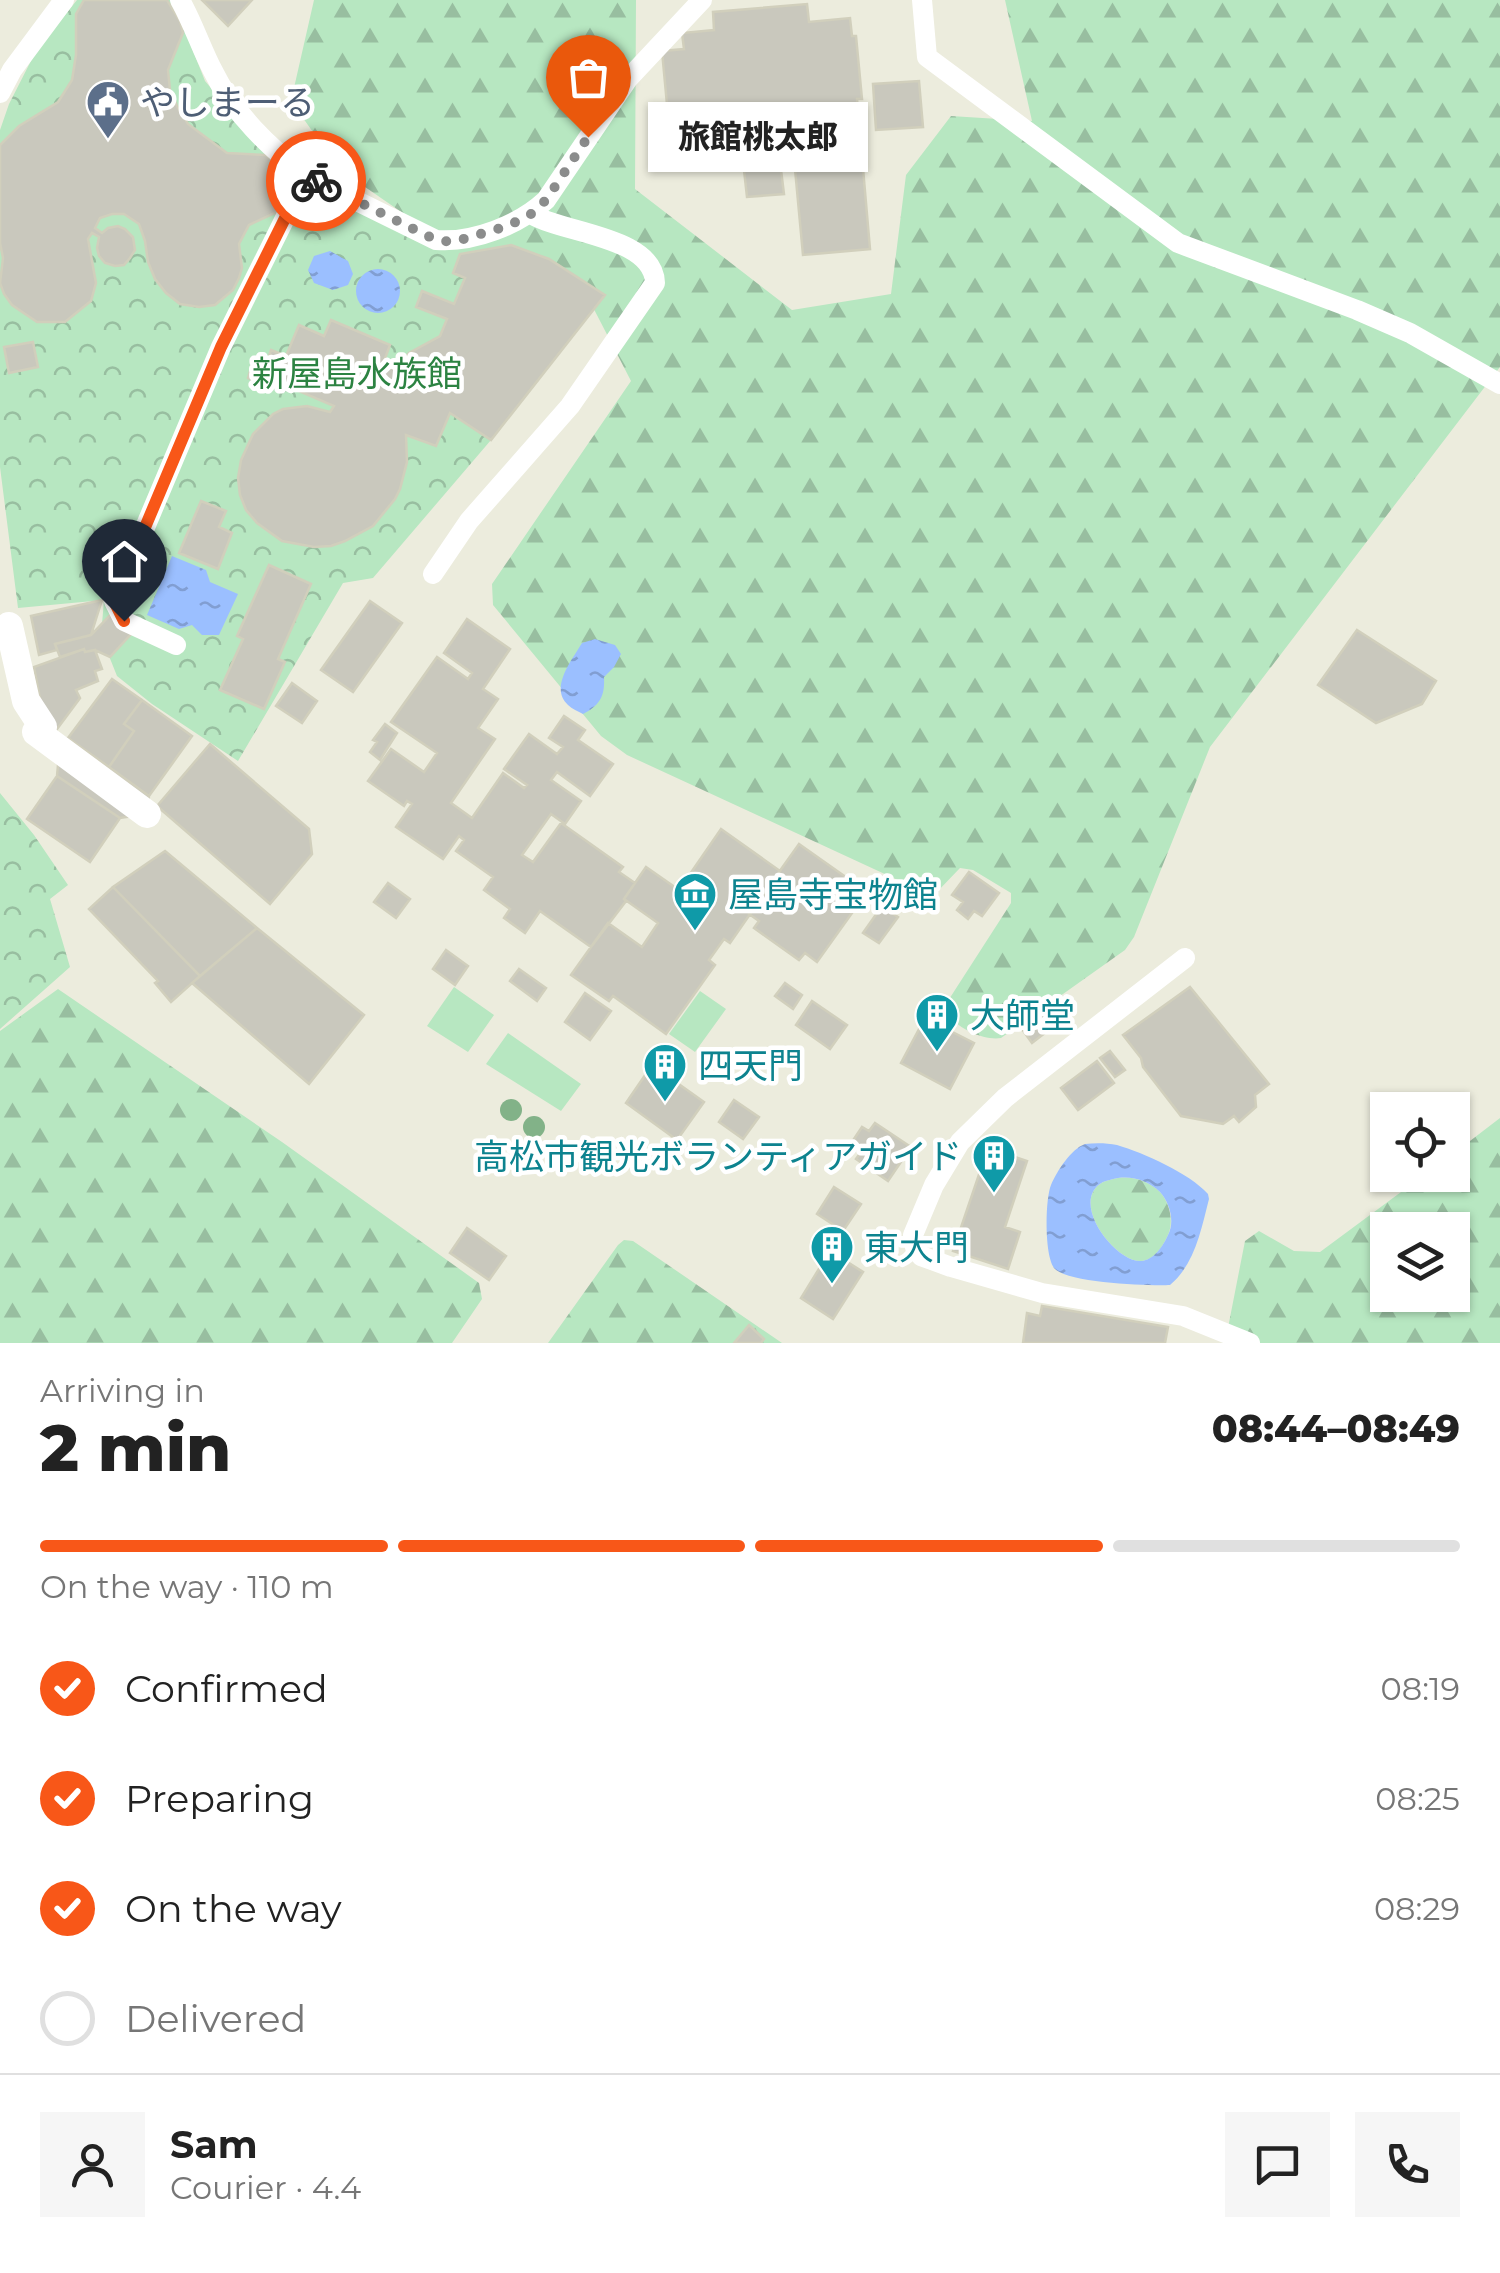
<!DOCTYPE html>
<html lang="en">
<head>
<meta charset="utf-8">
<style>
  :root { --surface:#fff; --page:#f6f6f6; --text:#222; --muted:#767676; --line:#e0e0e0; --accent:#f85718 }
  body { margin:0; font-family:Montserrat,"Noto Sans JP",sans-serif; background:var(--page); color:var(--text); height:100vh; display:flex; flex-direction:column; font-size:38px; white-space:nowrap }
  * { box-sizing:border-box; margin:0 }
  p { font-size:32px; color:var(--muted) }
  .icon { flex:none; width:55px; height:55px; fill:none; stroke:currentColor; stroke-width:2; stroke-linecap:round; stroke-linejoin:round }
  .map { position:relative; height:1343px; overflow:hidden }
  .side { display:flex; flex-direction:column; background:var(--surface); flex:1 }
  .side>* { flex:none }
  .fabs { position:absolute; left:1370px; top:1092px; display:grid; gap:20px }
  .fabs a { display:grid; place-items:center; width:100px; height:100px; border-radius:0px; background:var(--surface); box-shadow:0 2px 8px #0004; font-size:50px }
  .pin { position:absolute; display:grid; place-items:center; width:85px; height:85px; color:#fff; margin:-102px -42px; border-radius:50% 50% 50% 0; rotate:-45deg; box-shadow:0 0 10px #0007 }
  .pin .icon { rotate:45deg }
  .courier { position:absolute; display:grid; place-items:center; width:100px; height:100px; margin:-50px; border:8px solid #f85718; border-radius:50%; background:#fff; color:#222; box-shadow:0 2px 12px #0007 }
  .bubble { position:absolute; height:70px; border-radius:0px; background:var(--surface); box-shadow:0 2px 8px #0004; font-size:32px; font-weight:800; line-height:70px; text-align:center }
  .head em { font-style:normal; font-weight:800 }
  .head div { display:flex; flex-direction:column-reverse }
  .head { display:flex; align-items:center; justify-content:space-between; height:170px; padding:0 40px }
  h1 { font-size:65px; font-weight:800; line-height:75px }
  .bar { display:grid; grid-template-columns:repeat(4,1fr); gap:15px 10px; align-content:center; height:120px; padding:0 40px }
  .bar i { height:12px; border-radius:8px; background:var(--line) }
  .bar .on { background:var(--accent) }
  .bar p { grid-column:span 4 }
  .line { display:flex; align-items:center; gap:25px; padding:0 40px; border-top:2px solid var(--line) }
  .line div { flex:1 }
  .round { display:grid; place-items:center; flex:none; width:105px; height:105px; border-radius:0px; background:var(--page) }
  ol { padding:0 40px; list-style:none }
  li { display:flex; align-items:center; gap:30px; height:110px }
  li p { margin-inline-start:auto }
  li .icon { padding:10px; border-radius:50%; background:var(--accent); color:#fff; stroke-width:4 }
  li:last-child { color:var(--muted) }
  li i { width:55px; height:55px; border:5px solid var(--line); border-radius:50% }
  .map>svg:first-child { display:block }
  .forest { fill:url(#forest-firs); fill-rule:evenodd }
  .park { fill:url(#park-crowns) }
  .garden { fill:#b7e7c1 }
  .water { fill:url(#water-ripples); fill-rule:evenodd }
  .building { fill:#c9c8bd; stroke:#d1cfbc; stroke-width:2.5 }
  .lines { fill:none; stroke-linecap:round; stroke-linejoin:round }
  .service { stroke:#fff; stroke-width:20 }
  .pedestrian { stroke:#fff; stroke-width:28 }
  .tree { fill:#82b288 }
  .done { stroke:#8b8c8c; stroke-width:10; stroke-dasharray:0 18 }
  .route { stroke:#f85718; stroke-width:12 }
  .labels { text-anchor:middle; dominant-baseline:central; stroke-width:9; stroke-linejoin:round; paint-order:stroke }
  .service-label { font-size:35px; fill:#4e5e75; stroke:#fff; text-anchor:start }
  .park-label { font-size:35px; fill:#2c8342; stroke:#fff }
  .culture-label { font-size:35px; fill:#0d838f; stroke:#fff; text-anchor:start }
</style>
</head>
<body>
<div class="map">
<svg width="1500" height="1343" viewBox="0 0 1500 1343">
  <defs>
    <pattern id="forest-firs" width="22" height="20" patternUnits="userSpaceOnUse" patternTransform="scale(2.5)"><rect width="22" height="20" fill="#b7e7c1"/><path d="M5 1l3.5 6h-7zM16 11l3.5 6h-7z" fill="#98bea0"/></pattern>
    <pattern id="park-crowns" width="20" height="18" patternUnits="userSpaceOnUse" patternTransform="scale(2.5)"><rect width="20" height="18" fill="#b7e7c1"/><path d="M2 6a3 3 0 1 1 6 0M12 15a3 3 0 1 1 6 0" fill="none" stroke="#98bea0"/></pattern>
    <pattern id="water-ripples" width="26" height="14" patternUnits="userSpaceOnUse" patternTransform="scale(2.5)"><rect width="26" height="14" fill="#9bbfff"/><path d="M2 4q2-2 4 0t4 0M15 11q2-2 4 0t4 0" fill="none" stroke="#819ed2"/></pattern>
  </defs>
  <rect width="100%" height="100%" fill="#ececdd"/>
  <path class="forest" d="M314,0H636L635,189L792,310L891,294L906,175L951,116L1032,121L1005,0H1500V367L1210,747L1134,937L1125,950L1001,1038C982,1041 951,1026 944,1007L1011,903V893L973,870L960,868L936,893L928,894L627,755L601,736L493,605L492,584L631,381L583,288L423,227L339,169L291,101Z
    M58,989L282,1142L479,1283L482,1299L452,1343H0V1031Z
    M1500,1118V1343H1225L1245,1241L1259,1231L1294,1251L1320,1252L1424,1175H1452L1453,1154ZM1388,1230H1452V1295H1388Z
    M1118,1178C1134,1176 1148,1181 1160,1192C1170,1203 1174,1222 1168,1235C1163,1246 1155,1260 1141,1261C1115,1262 1068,1201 1103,1182C1108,1180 1113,1179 1118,1178Z
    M624,1240L633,1241L782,1343H548L618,1245Z"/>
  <path class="park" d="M77,0H173L205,81L262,148L300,180L297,186L311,193L321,191L439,250L493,238L549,259L605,295L491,440L373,578L343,583L238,761L152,704L117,676L101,636L104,600L18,608L0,467V130L9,104L36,51Z
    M0,793L34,835L68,885L50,899L70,967L0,1029Z"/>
  <path class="garden" d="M454,987L494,1015L468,1052L427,1026Z
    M700,991L726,1009L695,1052L669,1034Z
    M508,1033L581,1084L561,1111L486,1064Z"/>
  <path class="water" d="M330,251L348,261L353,274L348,285L333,290L314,283L308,270L314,256Z
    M356 291a22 22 0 1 1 44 0a22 22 0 1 1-44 0Z
    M172,556L206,570L210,582L238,594L219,635H202L192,625L179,629L147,615Z
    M595,639L615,645L621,654L614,667L604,677C605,696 600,705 583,714C578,711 572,709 568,705C549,688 572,660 582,643Z
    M1085,1144C1095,1143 1107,1143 1117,1145C1144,1153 1189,1173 1208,1194L1209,1199C1201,1230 1195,1264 1170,1285C1149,1286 1069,1283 1055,1269C1044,1258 1045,1199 1051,1185C1057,1171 1071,1149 1085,1144ZM1118,1178C1134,1176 1148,1181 1160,1192C1170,1203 1175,1222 1168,1235C1163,1246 1154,1260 1141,1261C1115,1262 1068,1201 1103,1182C1108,1180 1113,1179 1118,1178Z"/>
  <path class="building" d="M84,0H167L180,21L183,33L168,70L170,90L178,108L188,124L227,153L266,155L285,172L289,189L279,211L249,225L239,244L242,268L239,278L233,290L215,305L199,307L180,304L166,293L155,279L148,262L145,241L139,224L124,214H112L100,218L95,228L102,233L108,228L118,226L125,229L133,237L135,250L130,258L124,265L115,266L105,263L99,256L97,248L99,237L92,233L88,239L96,283L91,301L65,322H37L12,305L4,294L0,283L3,258L0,243V145L19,126L58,102L72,80L76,55V14Z
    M202,0H252L228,26Z
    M807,4L809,22L850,18L852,36H856L862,99H857L870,249L803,255L795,169L781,170L784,194L747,197L742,152L672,158L662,51L684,49L682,33L714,30L713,12Z
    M919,81L923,127L876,130L873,84Z
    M511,245L549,259L605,295L491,440L450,413L436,446L406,435L407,462L400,489L395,499L373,526L345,541L331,546L314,547L282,541L257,523L246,510L240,495L238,478L241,460L253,434L273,414L283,409L307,406L330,412L334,406L276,381L271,389L248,378L252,364L265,368L271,350L286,356L299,325L324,336L331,320L390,345L384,361L397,367L409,353L440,336L447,319L416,307L422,291L454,304L465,278L453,273L460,254Z
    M33,342L38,367L9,373L4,347Z
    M201,501L226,511L219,527L232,533L218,569L179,553Z
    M269,565L311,584L278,659L285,662L264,709L220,690L243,639L237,636Z
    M102,600L91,635L55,644L57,650L39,655L31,616Z
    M370,601L402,623L353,692L321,670Z
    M113,612L133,632L110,657L95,650L85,652L84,649L60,657L55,644L91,635Z
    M467,619L510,649L483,689L498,699L478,728L495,739L451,803L472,818L503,773L524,788L527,785L504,769L529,734L557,754L563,747L549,738L564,716L585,730L578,740L613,764L590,796L557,772L551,780L581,801L565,824L551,814L522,855L533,862L561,823L623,867L619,872L635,883L624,899L626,901L591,947L540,911L525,933L504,918L510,909L484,890L493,877L456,851L464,840L459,836L443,859L396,827L412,804L407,801L404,806L368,781L391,749L424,772L437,753L391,722L437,657L468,679L472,673L444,653Z
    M1357,630L1436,681L1422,704L1376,723L1318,685Z
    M84,649L85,652L95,650L102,669L95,671L98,681L76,690L80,698L57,729L41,704L34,667Z
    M112,679L142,700L124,724L134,731L109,767L68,738Z
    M292,683L317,701L302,723L276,706Z
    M142,700L192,736L149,796L109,767L134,731L124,724Z
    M385,724L397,733L380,760L370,752L377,742L373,740Z
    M68,738L149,796L147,814L120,818L57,776L58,765L53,746Z
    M210,744L309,829L312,854L270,904L157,806Z
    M57,776L120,818L90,862L27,819Z
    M721,829L780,871L730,943L724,939L709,960L715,965L666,1034L613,996L609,1001L571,975L608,923L642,947L658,923L624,899L646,867L679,890Z
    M799,844L867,892L817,962L805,953L799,960L754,928L759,921L749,914Z
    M165,851L257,928L200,976L113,887Z
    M969,872L999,893L982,916L974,911L968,919L957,910L963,902L952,895Z
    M388,883L410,899L396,918L374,902Z
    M113,887L200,976L171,1002L155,983L158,981L89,909Z
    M882,906L898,917L879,943L863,933Z
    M257,928L364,1015L309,1084L192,983Z
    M446,950L468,966L455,985L433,969Z
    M519,969L546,988L537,1001L510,981Z
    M785,983L802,995L793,1009L775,996Z
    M1190,987L1269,1084L1255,1095L1256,1107L1239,1122L1234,1116L1223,1124L1181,1116L1143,1067L1141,1058L1123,1035Z
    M585,993L611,1011L590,1040L565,1022Z
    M812,1001L847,1025L830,1049L796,1025Z
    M1046,1004L1059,1022L1032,1043L1019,1025Z
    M925,1018L974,1043L950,1089L901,1063Z
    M1110,1051L1125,1070L1115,1077L1100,1058Z
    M1097,1061L1114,1083L1078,1110L1061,1088Z
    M652,1065L704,1102L677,1140L626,1103Z
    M734,1100L759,1117L743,1139L719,1122Z
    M875,1123L911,1147L888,1181L856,1159L861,1152L850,1145L862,1127L869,1131Z
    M988,1148L1027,1161L1005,1227L1020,1232L1008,1269L953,1251Z
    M834,1187L861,1204L843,1231L817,1214Z
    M467,1228L506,1256L489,1280L450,1253Z
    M830,1251L863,1272L833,1319L801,1298Z
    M1042,1306L1168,1327L1165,1343H1023L1027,1313L1040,1316Z
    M749,1325L764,1339L761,1343H734Z"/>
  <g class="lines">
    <path class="service" d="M180,0C193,23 201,48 213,71C234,114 269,147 306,176L436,240C473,243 519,225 546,200L628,79L702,0
      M922,0L927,57L1178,243L1357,310L1410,333L1500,384
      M0,93L12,70L64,0
      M433,574L469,521L570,406L655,283C654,236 561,233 531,214
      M176,645L124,621L114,601L221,347L306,176
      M1185,958L1005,1098L960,1142L934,1185L913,1235L915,1247L921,1256L951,1267L1042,1293L1183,1316L1250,1343"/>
    <path class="pedestrian" d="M9,626L26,701L43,727L36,732L147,814"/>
  </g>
  <g class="tree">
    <circle cx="511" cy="1110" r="11"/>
    <circle cx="534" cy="1127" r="11"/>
  </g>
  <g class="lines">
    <path class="done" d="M316,181L436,240L453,242L508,226L531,214L546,200L588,137"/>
    <path class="route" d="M124,621L114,601L221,347L306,176L316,181"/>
  </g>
  <defs>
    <symbol id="civic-pin" viewBox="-11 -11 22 30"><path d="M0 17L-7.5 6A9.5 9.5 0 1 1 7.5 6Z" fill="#5c6f8a" stroke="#fff"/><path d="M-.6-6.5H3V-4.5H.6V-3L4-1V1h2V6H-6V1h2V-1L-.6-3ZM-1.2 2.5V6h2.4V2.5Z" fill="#fff"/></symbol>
    <symbol id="museum-pin" viewBox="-11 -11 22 30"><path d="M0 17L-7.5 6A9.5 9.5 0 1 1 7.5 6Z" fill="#0f9aa8" stroke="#fff"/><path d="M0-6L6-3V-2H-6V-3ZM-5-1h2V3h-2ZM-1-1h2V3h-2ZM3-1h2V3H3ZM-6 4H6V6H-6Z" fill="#fff"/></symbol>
    <symbol id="building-pin" viewBox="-11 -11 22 30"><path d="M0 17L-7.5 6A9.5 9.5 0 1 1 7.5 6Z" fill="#0f9aa8" stroke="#fff"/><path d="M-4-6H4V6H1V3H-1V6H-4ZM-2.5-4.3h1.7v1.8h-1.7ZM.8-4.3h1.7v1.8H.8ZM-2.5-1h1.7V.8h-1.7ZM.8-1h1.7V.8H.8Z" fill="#fff"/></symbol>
  </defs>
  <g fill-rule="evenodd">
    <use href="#civic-pin" x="83" y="77" width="50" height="68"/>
    <use href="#museum-pin" x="670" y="869" width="50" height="68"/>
    <use href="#building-pin" x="912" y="990" width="50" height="68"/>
    <use href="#building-pin" x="640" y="1040" width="50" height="68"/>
    <use href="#building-pin" x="969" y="1131" width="50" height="68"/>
    <use href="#building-pin" x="807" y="1222" width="50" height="68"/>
  </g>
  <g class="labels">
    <g class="service-label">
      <text x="140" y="102">やしまーる</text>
    </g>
    <g class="park-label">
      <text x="357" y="373">新屋島水族館</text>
    </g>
    <g class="culture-label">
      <text x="728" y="894">屋島寺宝物館</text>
      <text x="970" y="1015">大師堂</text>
      <text x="698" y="1065">四天門</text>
      <text x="962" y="1156" text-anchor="end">高松市観光ボランティアガイド</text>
      <text x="864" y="1247">東大門</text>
    </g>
  </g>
</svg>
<div class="fabs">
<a><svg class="icon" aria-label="locate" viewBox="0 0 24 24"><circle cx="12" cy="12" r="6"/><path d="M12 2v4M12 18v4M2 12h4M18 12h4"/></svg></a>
<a><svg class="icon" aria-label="layers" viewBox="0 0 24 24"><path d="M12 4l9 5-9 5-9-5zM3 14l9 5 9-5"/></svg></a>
</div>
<div class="pin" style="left:588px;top:137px;background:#ea580c"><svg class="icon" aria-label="bag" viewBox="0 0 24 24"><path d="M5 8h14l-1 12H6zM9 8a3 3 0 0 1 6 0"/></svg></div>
<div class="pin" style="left:124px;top:621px;background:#1f2937"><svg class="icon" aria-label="home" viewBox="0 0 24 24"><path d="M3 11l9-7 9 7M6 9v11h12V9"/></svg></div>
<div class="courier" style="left:316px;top:181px"><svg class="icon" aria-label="bike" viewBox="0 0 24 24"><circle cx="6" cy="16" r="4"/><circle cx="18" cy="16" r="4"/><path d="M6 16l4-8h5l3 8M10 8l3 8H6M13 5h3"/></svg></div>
<div class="bubble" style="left:648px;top:102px;width:220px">旅館桃太郎</div>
</div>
<section class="side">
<div class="head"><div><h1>2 min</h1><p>Arriving in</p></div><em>08:44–08:49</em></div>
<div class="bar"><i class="on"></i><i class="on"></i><i class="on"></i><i></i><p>On the way · 110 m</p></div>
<ol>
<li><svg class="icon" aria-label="check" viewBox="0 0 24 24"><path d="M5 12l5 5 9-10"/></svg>Confirmed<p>08:19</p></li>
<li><svg class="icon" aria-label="check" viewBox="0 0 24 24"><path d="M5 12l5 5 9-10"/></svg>Preparing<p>08:25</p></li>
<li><svg class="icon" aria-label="check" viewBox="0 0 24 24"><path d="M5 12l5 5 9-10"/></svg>On the way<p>08:29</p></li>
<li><i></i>Delivered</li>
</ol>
<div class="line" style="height:180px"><a class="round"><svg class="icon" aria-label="person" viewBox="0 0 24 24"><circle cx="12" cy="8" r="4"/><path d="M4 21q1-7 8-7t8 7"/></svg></a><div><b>Sam</b><p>Courier · 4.4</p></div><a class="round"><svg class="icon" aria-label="chat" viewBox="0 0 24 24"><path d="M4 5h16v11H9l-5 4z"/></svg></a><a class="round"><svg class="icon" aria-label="phone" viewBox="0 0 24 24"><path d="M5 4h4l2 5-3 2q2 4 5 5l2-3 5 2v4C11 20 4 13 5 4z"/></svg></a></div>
</section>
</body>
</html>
